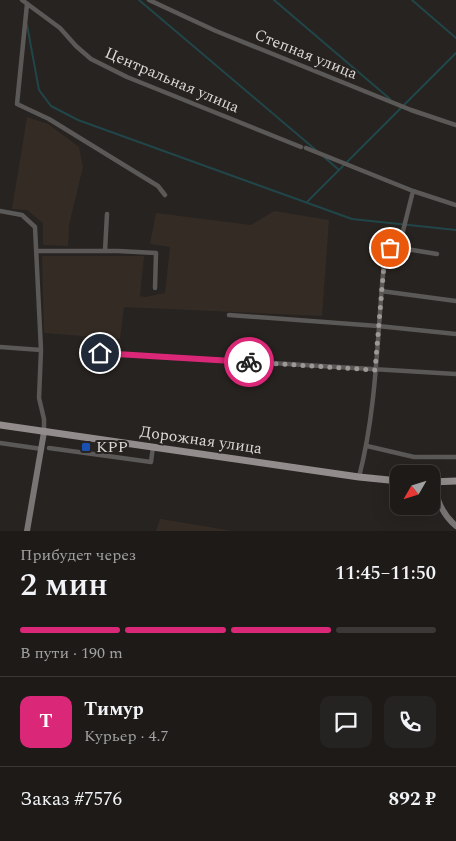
<!DOCTYPE html>
<html lang="ru">
<head>
<meta charset="utf-8">
<style>
  :root { --surface:#1d1a18; --page:#252321; --text:#f1f3f6; --muted:#a0a1a2; --line:#3b3837; --accent:#db2777 }
  body { margin:0; font-family:Spectral,serif; background:var(--page); color:var(--text); height:100vh; display:flex; flex-direction:column; font-size:19px; white-space:nowrap }
  * { box-sizing:border-box; margin:0 }
  p { font-size:16px; color:var(--muted) }
  .icon { flex:none; width:28px; height:28px; fill:none; stroke:currentColor; stroke-width:2; stroke-linecap:round; stroke-linejoin:round }
  .map { position:relative; height:531px; overflow:hidden }
  .sheet { display:flex; flex-direction:column; background:var(--surface); flex:1 }
  .sheet>* { flex:none }
  .needle { width:32px; rotate:231deg }
  .fabs { position:absolute; left:390px; top:465px; display:grid; gap:10px }
  .fabs a { display:grid; place-items:center; width:50px; height:50px; border-radius:10px; background:var(--surface); box-shadow:0 5px 20px #0002,0 0 0 1px var(--line); font-size:25px }
  .pin { position:absolute; display:grid; place-items:center; width:42px; height:42px; color:#fff; margin:-21px; border:2px solid #fff; border-radius:50%; box-shadow:0 1px 5px #0007 }
  .courier { position:absolute; display:grid; place-items:center; width:50px; height:50px; margin:-25px; border:4px solid #db2777; border-radius:50%; background:#fff; color:#222; box-shadow:0 1px 6px #0007 }
  .headline em { font-style:normal; font-weight:600 }
  .headline div { display:flex; flex-direction:column-reverse }
  .headline { display:flex; align-items:center; justify-content:space-between; height:85px; padding:0 20px }
  h1 { font-size:32px; font-weight:600; line-height:38px }
  .bar { display:grid; grid-template-columns:repeat(4,1fr); gap:8px 5px; align-content:center; height:60px; padding:0 20px }
  .bar i { height:6px; border-radius:4px; background:var(--line) }
  .bar .active { background:var(--accent) }
  .bar p { grid-column:span 4 }
  .line { display:flex; align-items:center; gap:12px; padding:0 20px; border-top:1px solid var(--line) }
  .line div { flex:1 }
  .round { display:grid; place-items:center; flex:none; width:52px; height:52px; border-radius:10px; background:var(--page) }
  .map>svg:first-child { display:block }
  .built { fill:#342b24 }
  .lines { fill:none; stroke-linecap:round; stroke-linejoin:round }
  .stream { stroke:#214649; stroke-width:2 }
  .street { stroke:#5b5858; stroke-width:4.5 }
  .secondary { stroke:#7a7575; stroke-width:6 }
  .primary { stroke:#928c8c; stroke-width:7 }
  .done { stroke:#9b9896; stroke-width:5; stroke-dasharray:0 9 }
  .route { stroke:#db2777; stroke-width:6 }
  .transit-dot { fill:#1a4fb4; stroke:#272320; stroke-width:2 }
  .labels { text-anchor:middle; dominant-baseline:central; stroke-width:4; stroke-linejoin:round; paint-order:stroke }
  .street-label { font-size:16px; fill:#dad7d5; stroke:#272320 }
  .poi-label { font-size:16px; fill:#dad7d5; stroke:#272320; text-anchor:start }
</style>
</head>
<body>
<div class="map">
<svg width="456" height="531" viewBox="0 0 456 531">
  <rect width="100%" height="100%" fill="#272320"/>
  <path class="built" d="M27,117L48,124L79,147L83,167L69,225L68,246L43,245V223L27,210L12,209Z
    M274,211L329,220L322,316L124,307L120,339L44,333L42,256H144L140,296L145,297L165,293L170,247L150,244L156,213L251,225Z
    M160,519H161L233,531H156Z"/>
  <g class="lines">
    <path class="stream" d="M139,0L317,151
      M274,0L390,99
      M412,0L456,38
      M27,25L39,90L51,106L78,120L352,219L456,230
      M324,157L339,170
      M307,202L456,53"/>
    <path class="street" d="M22,0L60,28L76,46L91,59L127,77L301,147
      M149,0L216,31L411,110L456,125
      M27,4L17,104L49,119L158,186L165,195
      M306,148L413,191L456,205
      M0,211L22,215L35,227L41,350L39,398L44,419V432
      M399,247L413,191
      M36,251H118L156,253L155,288
      M105,251L107,214
      M381,291L456,301
      M229,315L378,326L456,334
      M0,347L41,350
      M100,353L456,374
      M0,443L42,449
      M367,446L414,457H456
      M49,448L151,462L153,447
      M359,477C378,404 377,327 385,253L394,247L437,254"/>
    <path class="secondary" d="M434,482C436,499 443,515 456,526
      M27,531L44,432"/>
    <path class="primary" d="M0,425L359,477L399,481
      M431,482L456,481"/>
  </g>
  <g class="lines">
    <path class="done" d="M249,362L375,370L385,253L390,248"/>
    <path class="route" d="M100,353L249,362"/>
  </g>
  <rect class="transit-dot" x="81" y="442" width="10" height="10" rx="2.5"/>
  <g class="labels">
    <g class="street-label">
      <text transform="translate(306 54) rotate(22)">Степная улица</text>
      <text transform="translate(172 80) rotate(23)">Центральная улица</text>
      <text transform="translate(201 440) rotate(8)">Дорожная улица</text>
    </g>
    <g class="poi-label">
      <text x="96" y="447">KPP</text>
    </g>
  </g>
</svg>
<div class="fabs">
<a><svg class="needle" viewBox="-14 -14 28 28"><path d="M0-13l5 13h-10z" fill="#e53935"/><path d="M0 13l5-13h-10z" fill="#a0a1a2"/></svg></a>
</div>
<div class="pin" style="left:390px;top:248px;background:#ea580c"><svg class="icon" aria-label="bag" viewBox="0 0 24 24"><path d="M5 8h14l-1 12H6zM9 8a3 3 0 0 1 6 0"/></svg></div>
<div class="pin" style="left:100px;top:353px;background:#1f2937"><svg class="icon" aria-label="home" viewBox="0 0 24 24"><path d="M3 11l9-7 9 7M6 9v11h12V9"/></svg></div>
<div class="courier" style="left:249px;top:362px"><svg class="icon" aria-label="bike" viewBox="0 0 24 24"><circle cx="6" cy="16" r="4"/><circle cx="18" cy="16" r="4"/><path d="M6 16l4-8h5l3 8M10 8l3 8H6M13 5h3"/></svg></div>
</div>
<section class="sheet">
<div class="headline"><div><h1>2 мин</h1><p>Прибудет через</p></div><em>11:45–11:50</em></div>
<div class="bar"><i class="active"></i><i class="active"></i><i class="active"></i><i></i><p>В пути · 190 m</p></div>
<div class="line" style="height:90px"><b class="round" style="background:var(--accent);color:#fff">Т</b><div><b>Тимур</b><p>Курьер · 4.7</p></div><a class="round"><svg class="icon" aria-label="chat" viewBox="0 0 24 24"><path d="M4 5h16v11H9l-5 4z"/></svg></a><a class="round"><svg class="icon" aria-label="phone" viewBox="0 0 24 24"><path d="M5 4h4l2 5-3 2q2 4 5 5l2-3 5 2v4C11 20 4 13 5 4z"/></svg></a></div>
<div class="line" style="height:65px"><div>Заказ #7576</div><b>892 ₽</b></div>
</section>
</body>
</html>
